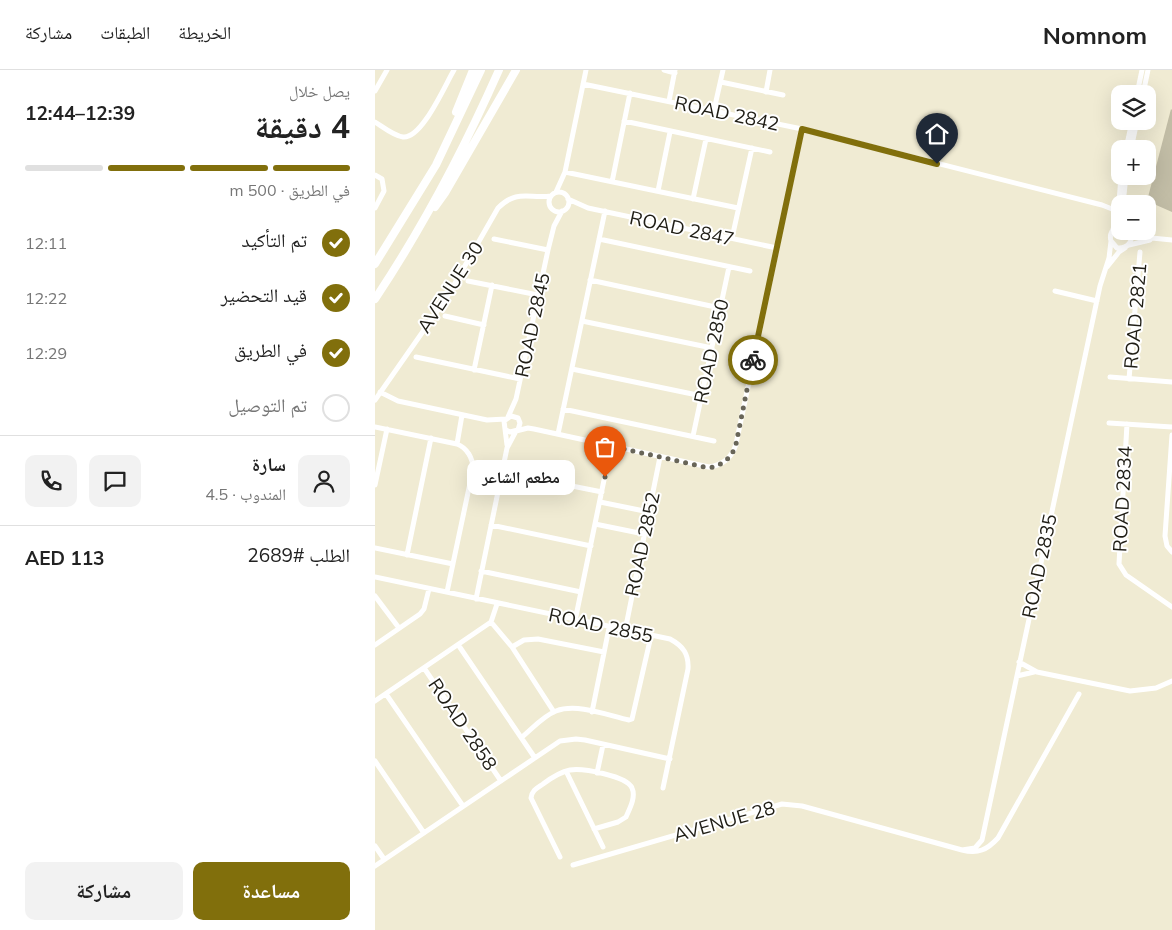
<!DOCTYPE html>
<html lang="ar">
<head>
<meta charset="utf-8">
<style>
  :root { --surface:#fff; --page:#f2f2f2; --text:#222; --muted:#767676; --line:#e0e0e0; --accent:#816f0c }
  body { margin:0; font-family:Mulish,"Noto Naskh Arabic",sans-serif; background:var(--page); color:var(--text); direction:rtl; height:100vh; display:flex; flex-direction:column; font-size:19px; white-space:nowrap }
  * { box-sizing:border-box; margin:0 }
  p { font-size:16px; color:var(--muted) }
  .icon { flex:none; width:28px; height:28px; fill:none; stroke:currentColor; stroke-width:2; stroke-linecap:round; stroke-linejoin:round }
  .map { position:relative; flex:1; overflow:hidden; direction:ltr }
  .sheet { display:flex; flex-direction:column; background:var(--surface); width:375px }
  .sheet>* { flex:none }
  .controls { position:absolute; left:736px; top:15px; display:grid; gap:10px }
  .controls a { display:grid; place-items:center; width:45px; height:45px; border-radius:10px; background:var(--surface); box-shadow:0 5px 20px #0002; font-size:25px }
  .pin { position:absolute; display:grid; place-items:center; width:42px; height:42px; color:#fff; margin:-51px -21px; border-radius:50% 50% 50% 0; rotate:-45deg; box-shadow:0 0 5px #0007 }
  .pin .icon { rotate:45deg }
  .courier { position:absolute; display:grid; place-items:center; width:50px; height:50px; margin:-25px; border:4px solid #816f0c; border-radius:50%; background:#fff; color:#222; box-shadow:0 1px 6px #0007 }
  .bubble { position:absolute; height:35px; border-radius:10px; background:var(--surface); box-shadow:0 5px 20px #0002; font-size:16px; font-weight:700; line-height:35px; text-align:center; direction:rtl }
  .overview em { font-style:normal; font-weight:700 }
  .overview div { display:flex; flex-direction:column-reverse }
  .overview { display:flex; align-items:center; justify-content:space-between; height:85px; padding:0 25px }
  h1 { font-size:32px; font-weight:700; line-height:38px }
  .bar { display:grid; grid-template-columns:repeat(4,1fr); gap:8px 5px; align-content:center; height:60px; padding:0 25px }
  .bar i { height:6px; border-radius:4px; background:var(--line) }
  .bar .current { background:var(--accent) }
  .bar p { grid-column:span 4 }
  .line { display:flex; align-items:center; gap:12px; padding:0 25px; border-top:1px solid var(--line) }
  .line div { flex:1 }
  .round { display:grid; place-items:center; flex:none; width:52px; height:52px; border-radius:10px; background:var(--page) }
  ol { padding:0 25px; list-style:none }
  li { display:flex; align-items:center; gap:15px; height:55px }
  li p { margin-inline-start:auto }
  li .icon { padding:5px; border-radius:50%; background:var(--accent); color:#fff; stroke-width:4 }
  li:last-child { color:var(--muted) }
  li i { width:28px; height:28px; border:2px solid var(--line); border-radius:50% }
  .button { display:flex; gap:10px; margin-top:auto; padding:10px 25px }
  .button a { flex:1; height:58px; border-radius:10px; background:var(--accent); color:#fff; font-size:20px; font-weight:700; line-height:58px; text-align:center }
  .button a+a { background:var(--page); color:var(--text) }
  header { display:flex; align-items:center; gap:30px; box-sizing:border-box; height:70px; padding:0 25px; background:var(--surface); border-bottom:1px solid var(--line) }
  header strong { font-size:24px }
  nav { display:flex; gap:28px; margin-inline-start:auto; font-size:18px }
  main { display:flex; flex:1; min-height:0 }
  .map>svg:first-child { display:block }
  .building { fill:#c2bda6 }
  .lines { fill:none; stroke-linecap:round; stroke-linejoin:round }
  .minor { stroke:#fff; stroke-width:5 }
  .highway { stroke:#fff; stroke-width:8 }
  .done { stroke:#686558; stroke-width:5; stroke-dasharray:0 9 }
  .route { stroke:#816f0c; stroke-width:6 }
  .labels { text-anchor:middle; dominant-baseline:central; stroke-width:4; stroke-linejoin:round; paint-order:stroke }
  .street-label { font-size:19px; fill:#1f1d15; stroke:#fff }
</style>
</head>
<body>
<header>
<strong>Nomnom</strong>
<nav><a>الخريطة</a><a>الطبقات</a><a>مشاركة</a></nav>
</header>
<main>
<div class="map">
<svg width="797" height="860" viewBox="0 0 797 860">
  <rect width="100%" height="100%" fill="#f0ebd3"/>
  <path class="building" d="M796,39L797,40V142L772,131Z"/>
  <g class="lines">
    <path class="minor" d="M289,0L300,3
      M346,12L408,25
      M208,14L427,59L727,135L737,139L743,145
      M0,21L12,0
      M391,22L395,0
      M762,24L767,0
      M768,24L773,0
      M294,31L300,0
      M339,40L348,0
      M249,51L395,82
      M0,52C8,57 19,66 28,67C47,69 70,15 79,0
      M751,79L757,51
      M756,79L762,51
      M190,102L363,138
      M0,105L7,109L9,121L0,138
      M237,112L255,23
      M283,121L295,62
      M181,122L190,102L211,0
      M174 132a10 10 0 1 1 20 0a10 10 0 1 1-20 0Z
      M193,129L213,138L402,178
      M318,129L331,69
      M748,134L751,106
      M745,156C737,158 734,164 736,171L742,178C753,179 759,171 755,161
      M738,159L743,145L746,106
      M757,162L767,167L797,170
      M357,168L377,78
      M119,169L173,180
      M224,169L375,201
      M754,175L775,170
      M732,197L744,182L750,178
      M215,210L345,238
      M93,211L163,225
      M680,221L722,231
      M70,246L109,255
      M207,251L337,278
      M41,287L145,309
      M197,299L327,326
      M99,300L117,215
      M735,307L797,312
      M754,309L765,182
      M5,322L23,331L112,350L131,349
      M0,330L72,227L123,138C142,119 154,129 176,126
      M188,339L339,371
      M133,347L141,329L173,180L179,156L187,141
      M734,353L797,357
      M752,354L744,494L751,505L797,537
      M0,357L82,374C92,378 98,388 98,399L72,522
      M131,360L135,362L143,360L145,353L143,348L136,346L129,351L132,375
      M183,364L230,141
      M797,365L790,466L792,476L797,482
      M318,366L354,197
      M82,374L87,345
      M127,402L227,422
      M0,415L12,359
      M225,432L274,442
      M220,454L269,464
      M116,455L216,476
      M0,478L78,494
      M32,485L56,368
      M106,501L206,522
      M0,507L295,569C308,576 314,584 313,599L288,718
      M0,526L24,558
      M101,529L132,378L141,361L153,358L159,359L334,397C348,395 357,388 361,374L427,59
      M200,551L236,376
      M116,552L137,577L179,642
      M250,561L285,387
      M0,575L45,544L49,539L54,519
      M84,576L160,688
      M137,577L149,570L163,569L229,582
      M644,592L662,602L755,621L781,618L797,611
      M49,598L126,711
      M642,606L659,602
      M11,624L88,736
      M0,631L116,552L122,534
      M217,642L234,558
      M147,667C157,659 168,646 181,641C202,633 232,645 254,650L257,649L276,566
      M0,691L49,763
      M191,701L228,777
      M222,703L228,675
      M0,776L9,789
      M587,780L600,778L607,770L725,216L734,188L736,171
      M185,787L156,728C157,720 162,718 168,714C176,708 185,702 195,700C208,698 252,706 257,718C261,727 255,738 251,747L243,752L219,759
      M198,795L407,734L427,736L587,780C603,784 612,780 623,768L704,624
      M0,796L185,671L201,669L210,670L295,689"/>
    <path class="highway" d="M81,42L98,0
      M60,137L70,123L141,0
      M0,194L61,95L106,0
      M0,229C48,157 89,79 124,0"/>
  </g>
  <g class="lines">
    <path class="done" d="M230,407L236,376L334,398C348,395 357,388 361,374L378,290"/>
    <path class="route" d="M378,290L427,59L562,94"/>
  </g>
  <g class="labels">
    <g class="street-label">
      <text transform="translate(352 43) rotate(12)">ROAD 2842</text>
      <text transform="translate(307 158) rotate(12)">ROAD 2847</text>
      <text transform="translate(75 217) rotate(-57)">AVENUE 30</text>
      <text transform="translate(760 246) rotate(-85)">ROAD 2821</text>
      <text transform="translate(157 255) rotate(-78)">ROAD 2845</text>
      <text transform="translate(336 281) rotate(-78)">ROAD 2850</text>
      <text transform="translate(747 429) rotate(-87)">ROAD 2834</text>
      <text transform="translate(267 474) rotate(-78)">ROAD 2852</text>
      <text transform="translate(664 496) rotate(-78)">ROAD 2835</text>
      <text transform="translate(226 555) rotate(12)">ROAD 2855</text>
      <text transform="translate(88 654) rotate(56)">ROAD 2858</text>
      <text transform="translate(349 751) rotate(-16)">AVENUE 28</text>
    </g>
  </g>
</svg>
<div class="controls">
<a><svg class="icon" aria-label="layers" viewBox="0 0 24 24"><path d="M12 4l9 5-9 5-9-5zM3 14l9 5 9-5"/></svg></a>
<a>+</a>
<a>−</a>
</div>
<div class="pin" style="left:230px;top:407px;background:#ea580c"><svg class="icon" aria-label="bag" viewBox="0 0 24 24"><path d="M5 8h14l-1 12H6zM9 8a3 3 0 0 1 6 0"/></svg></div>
<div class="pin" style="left:562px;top:94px;background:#1f2937"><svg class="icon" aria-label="home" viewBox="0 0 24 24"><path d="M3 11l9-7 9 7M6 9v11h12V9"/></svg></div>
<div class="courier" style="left:378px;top:290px"><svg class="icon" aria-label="bike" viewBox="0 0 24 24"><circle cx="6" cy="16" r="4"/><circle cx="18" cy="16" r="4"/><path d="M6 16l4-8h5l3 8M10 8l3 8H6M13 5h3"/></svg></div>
<div class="bubble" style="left:92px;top:390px;width:108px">مطعم الشاعر</div>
</div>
<section class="sheet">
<div class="overview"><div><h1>4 دقيقة</h1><p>يصل خلال</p></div><em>12:39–12:44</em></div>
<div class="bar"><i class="current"></i><i class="current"></i><i class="current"></i><i></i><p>في الطريق · 500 m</p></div>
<ol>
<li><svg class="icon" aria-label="check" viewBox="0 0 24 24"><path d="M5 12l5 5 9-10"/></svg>تم التأكيد<p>12:11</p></li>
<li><svg class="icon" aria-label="check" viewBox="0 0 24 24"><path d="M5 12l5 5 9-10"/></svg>قيد التحضير<p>12:22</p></li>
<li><svg class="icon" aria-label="check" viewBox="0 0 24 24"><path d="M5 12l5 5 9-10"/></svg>في الطريق<p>12:29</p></li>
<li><i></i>تم التوصيل</li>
</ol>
<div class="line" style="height:90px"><a class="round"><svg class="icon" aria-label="person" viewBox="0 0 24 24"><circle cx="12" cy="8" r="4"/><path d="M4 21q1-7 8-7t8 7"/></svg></a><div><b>سارة</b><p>المندوب · 4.5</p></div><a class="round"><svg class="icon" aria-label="chat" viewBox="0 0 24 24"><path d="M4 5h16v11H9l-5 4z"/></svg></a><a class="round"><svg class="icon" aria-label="phone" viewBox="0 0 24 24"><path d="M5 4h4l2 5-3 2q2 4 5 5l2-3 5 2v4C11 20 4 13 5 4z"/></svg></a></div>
<div class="line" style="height:65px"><div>الطلب #2689</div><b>AED 113</b></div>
<div class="button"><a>مساعدة</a><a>مشاركة</a></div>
</section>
</main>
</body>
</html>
